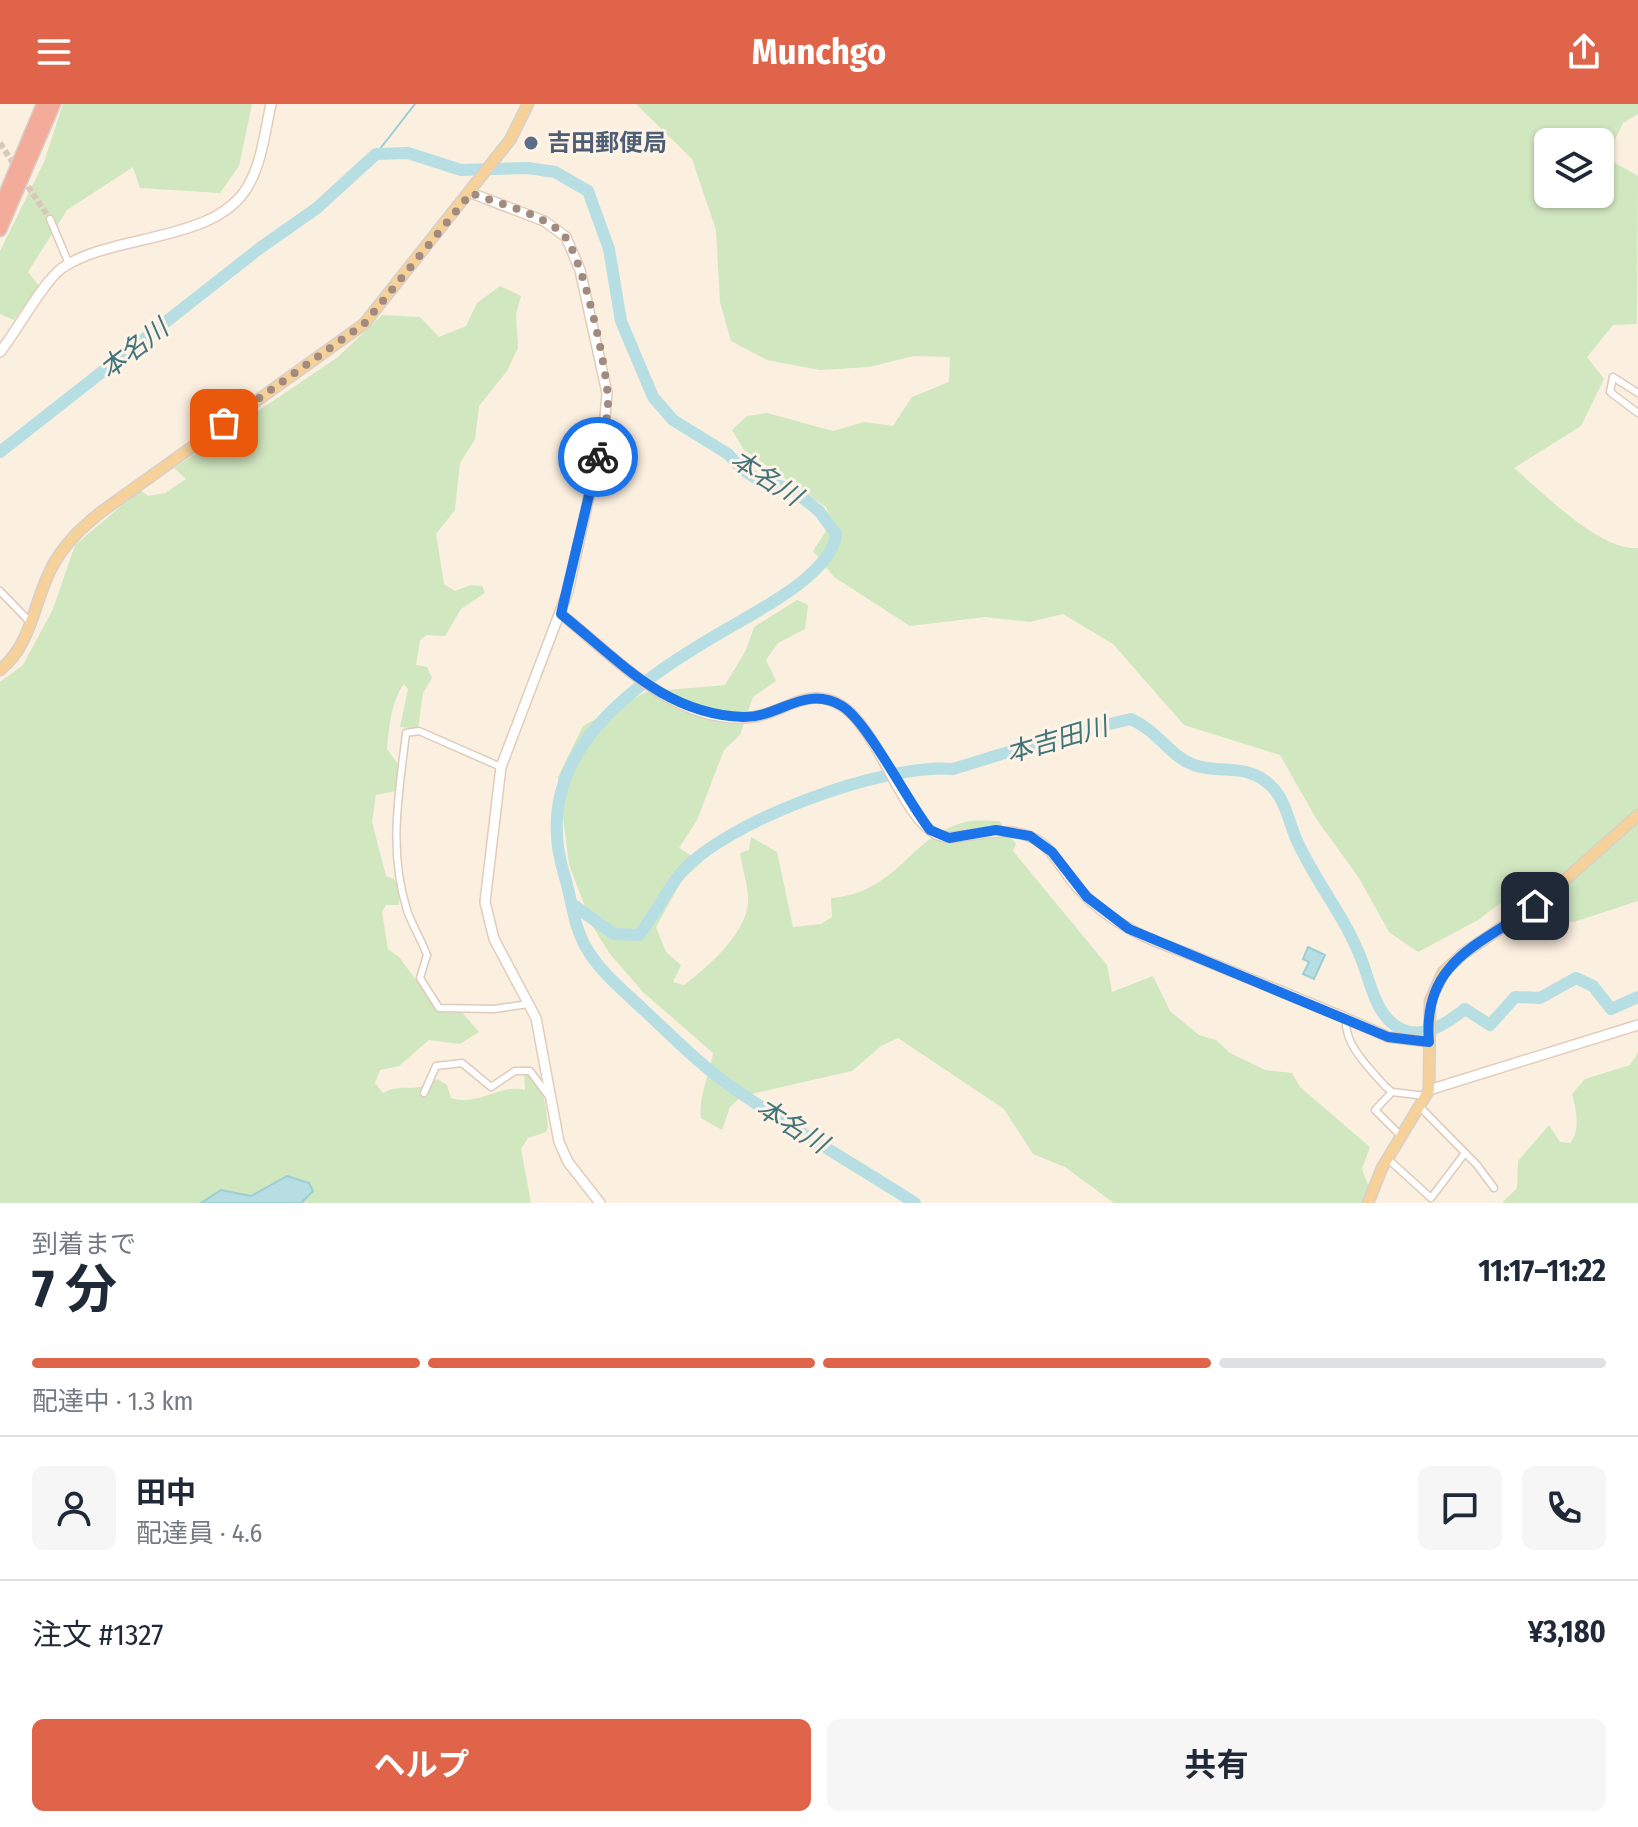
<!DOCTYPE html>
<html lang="ja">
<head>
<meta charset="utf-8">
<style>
  :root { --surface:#fff; --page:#f6f6f7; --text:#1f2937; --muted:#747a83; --line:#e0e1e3; --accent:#e06449 }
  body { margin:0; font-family:"Fira Sans Condensed","Noto Sans JP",sans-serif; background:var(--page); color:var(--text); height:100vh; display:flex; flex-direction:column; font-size:30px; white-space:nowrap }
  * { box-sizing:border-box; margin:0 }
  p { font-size:26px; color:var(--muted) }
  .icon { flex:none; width:44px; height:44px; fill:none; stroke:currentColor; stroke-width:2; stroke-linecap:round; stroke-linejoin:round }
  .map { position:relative; height:1099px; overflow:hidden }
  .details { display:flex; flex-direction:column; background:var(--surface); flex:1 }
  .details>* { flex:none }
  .buttons { position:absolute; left:1534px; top:24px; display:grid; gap:16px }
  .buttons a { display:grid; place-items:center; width:80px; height:80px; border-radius:12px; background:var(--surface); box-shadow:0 2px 6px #0004; font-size:40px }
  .pin { position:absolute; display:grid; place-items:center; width:68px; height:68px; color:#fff; margin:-34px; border-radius:16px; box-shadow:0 4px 12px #0006 }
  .courier { position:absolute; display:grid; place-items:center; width:80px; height:80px; margin:-40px; border:6px solid #1a73e8; border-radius:50%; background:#fff; color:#222; box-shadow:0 2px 10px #0007 }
  .headline em { font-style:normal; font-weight:700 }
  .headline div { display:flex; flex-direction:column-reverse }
  .headline { display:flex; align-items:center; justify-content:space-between; height:136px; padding:0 32px }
  h1 { font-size:52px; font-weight:700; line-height:60px }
  .bar { display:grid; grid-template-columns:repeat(4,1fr); gap:12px 8px; align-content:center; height:96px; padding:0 32px }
  .bar i { height:10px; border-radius:6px; background:var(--line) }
  .bar .active { background:var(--accent) }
  .bar p { grid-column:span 4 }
  .line { display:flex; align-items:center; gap:20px; padding:0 32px; border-top:2px solid var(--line) }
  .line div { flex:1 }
  .round { display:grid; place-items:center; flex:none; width:84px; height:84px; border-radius:12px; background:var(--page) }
  .primary-button { display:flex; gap:16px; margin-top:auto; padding:16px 32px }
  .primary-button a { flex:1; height:92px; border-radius:12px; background:var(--accent); color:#fff; font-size:32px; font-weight:700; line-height:92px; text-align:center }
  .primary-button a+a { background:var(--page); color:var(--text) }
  header { display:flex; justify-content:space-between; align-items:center; height:104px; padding:0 32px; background:var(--accent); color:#fff; font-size:36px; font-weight:700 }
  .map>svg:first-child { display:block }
  .green { fill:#d1e7c0; fill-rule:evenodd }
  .water { fill:#b6dee3; stroke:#9dced4; stroke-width:2 }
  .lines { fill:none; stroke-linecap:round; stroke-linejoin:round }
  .stream { stroke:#9dced4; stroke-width:2 }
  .river { stroke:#b6dee3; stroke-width:12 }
  .street-tunnel { stroke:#d8c8ba; stroke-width:6; stroke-dasharray:6 3; stroke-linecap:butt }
  .street-casing { stroke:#decbbd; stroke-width:9 }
  .secondary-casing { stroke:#e3ccbb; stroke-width:12 }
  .primary-casing { stroke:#d7cfcc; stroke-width:13 }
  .highway-casing { stroke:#d7cfcc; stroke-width:15 }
  .street { stroke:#fff; stroke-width:6 }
  .secondary { stroke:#fff; stroke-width:9 }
  .primary { stroke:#f7d19a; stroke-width:10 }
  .highway { stroke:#f3ac99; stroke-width:12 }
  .done { stroke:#a18b7e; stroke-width:8; stroke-dasharray:0 14.4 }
  .route { stroke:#1a73e8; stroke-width:10 }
  .service-dot { fill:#5c6f8a; stroke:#fef3e6; stroke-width:3 }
  .labels { text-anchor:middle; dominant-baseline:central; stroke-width:6; stroke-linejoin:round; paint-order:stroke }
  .service-label { font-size:24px; font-weight:bold; fill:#4e5e75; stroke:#fef3e6; text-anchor:start }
  .water-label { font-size:26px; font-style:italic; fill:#41757c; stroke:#fef3e6 }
</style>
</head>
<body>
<header><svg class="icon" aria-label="menu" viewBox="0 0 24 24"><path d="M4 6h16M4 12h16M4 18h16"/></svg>Munchgo<svg class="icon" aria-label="share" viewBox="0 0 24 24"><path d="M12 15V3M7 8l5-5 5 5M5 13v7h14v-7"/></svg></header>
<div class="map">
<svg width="1638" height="1099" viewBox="0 0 1638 1099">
  <rect width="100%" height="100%" fill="#fbefe0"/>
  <path class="green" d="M63,0H252L239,62L220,89L140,84L133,63L67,106L28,168L39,182L14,216L0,210V147L44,58Z
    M636,0H1638V10L1623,19L1606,54L1638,72L1637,220L1613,221L1587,253L1604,275L1581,322L1514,364C1543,388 1599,447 1638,444V797L1574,818L1554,816L1522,783L1478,816L1418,848L1389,828L1359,774L1317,716L1280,651L1184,621L1113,540L1063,510L1030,518L985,513L910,522L834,473L813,447L832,418L826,403L744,346L732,326L747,312L767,309L833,327L864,318L893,322L912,293L949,278L950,253L913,252L869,263L820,266L767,256L731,237L720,198L716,126L692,55ZM1548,38H1600V90H1548Z
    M500,182L521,192L516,210L518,244L507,267L479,302L475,335L460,359L455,406L436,430L444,480L455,487L471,481L482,482L485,489L461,505L445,532L427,531L420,536L416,561L427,563L432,574L423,589L418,625L400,623L408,585L404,580C391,597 389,624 387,645L400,663L395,687L376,691L372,718L386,772L394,775L400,786L399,801H386L382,808L388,845L399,853L438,906L449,909L460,906L479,928L460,940L429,936L399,962L380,966L375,979L383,989C406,977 411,992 437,975L447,981L451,994C480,1003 498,979 525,986L524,967C545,979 546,1001 548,1023L546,1028L528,1034L521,1045L531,1099H0V578L23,561L53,505L75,441L140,386L148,392L165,389L186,375L174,364L338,253L382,211L420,213L439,233L466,222L477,199Z
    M797,496L808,501L805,525L778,539L766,556L776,577L753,593L740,631L724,646L697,716L679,744L702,758L682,776L656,823L666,848L681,861L673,878L684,881C709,862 751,826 748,792C747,778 742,763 740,749L749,746L751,733L777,748L793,823L821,820L832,813L831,794C897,789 910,733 962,719C974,715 988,717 999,717L1016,740L1013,747L1107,861L1112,888L1153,872L1170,907L1199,931L1216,936L1230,949L1265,966L1292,969L1300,983L1370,1043L1362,1065L1375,1099H1114L1065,1063L1033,1050L1004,1005L898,934L881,942L852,967L742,992L730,1003L722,1026L701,1014C698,991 710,971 713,949L643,888L610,850L593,823L569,761L558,673L583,622L646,588L725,581L746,546L754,523Z
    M1638,949V1099H1502L1517,1084L1518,1057L1549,1021L1560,1038L1570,1039C1581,1027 1576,1004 1572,990L1585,975L1630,961Z"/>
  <path class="water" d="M1308,843L1325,851L1314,875L1303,870L1309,858L1303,855Z
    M287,1072L309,1079L313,1087L301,1099H201L221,1086L251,1092Z"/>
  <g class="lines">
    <path class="stream" d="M376,50L415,0"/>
    <path class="river" d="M0,348L260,144L317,104L376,50L408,49L461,66L528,64L555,68L588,87L609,145L621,217L653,293L673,316L728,350L742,365L757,375L793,386L819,407L836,430C833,469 756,508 725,526C636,578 527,649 564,770C572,795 573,822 587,845C600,868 625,888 645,907C674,934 703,964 736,986C794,1026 856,1061 915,1099
      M572,800L614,830L639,831C654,812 666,787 680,770C725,717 884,659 953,665L1067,630L1131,615C1159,628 1172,654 1194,661C1222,671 1248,657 1273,684C1286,697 1290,723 1298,739C1317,780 1346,814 1362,857C1371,880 1375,910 1399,924C1423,937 1447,919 1465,905L1490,921L1515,893L1540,894L1576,874L1593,882L1611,905L1638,893"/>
    <path class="street-tunnel" d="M0,39L15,62
      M23,75L50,115"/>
    <defs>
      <path id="street" d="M50,115L69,160
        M1638,289L1613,273L1610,288L1638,309
        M0,487L32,520
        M501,663L419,627L406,629C399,689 388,746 407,806C412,821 421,835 427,851L420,874L439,904L494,905L528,900
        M1346,914C1343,940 1370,965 1386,983L1392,988L1426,992
        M1392,988L1375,1006L1402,1033
        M424,989L436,962L462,959L491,983L515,967H530L550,994
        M1421,1004L1477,1061L1494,1084
        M1388,1055L1431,1094L1465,1049"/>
      <path id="secondary" d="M471,89L544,117L566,133L580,166L607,289L604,325L568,487L501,663L485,798L494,835L536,914L559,1038L568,1058L600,1099
        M0,248C17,227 43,178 62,164C113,129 216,139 248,82C262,58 265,27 271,0
        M561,510C615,553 677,623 753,613C783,609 807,582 839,600C878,622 900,711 936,730C956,741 996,718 1031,733C1054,743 1062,768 1079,785C1093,801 1113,816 1132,826C1152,838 1177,845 1199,854C1262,880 1326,904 1388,933L1429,938
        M1429,986L1638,921"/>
      <path id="primary" d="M0,566C32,540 33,500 51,465C63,441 80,425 101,408L364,220L510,36L528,0
        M1368,1099L1382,1064L1429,986L1430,897L1443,868L1464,849L1541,797L1638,711"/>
      <path id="highway" d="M0,103L43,0
        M0,126L54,0"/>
    </defs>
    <use href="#street" class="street-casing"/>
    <use href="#secondary" class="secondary-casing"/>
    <use href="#primary" class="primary-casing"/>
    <use href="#highway" class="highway-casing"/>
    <use href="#street" class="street"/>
    <use href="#secondary" class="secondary"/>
    <use href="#primary" class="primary"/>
    <use href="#highway" class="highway"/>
  </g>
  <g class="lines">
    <path class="done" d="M224,319L364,220L471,89C499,100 537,108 561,128C582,146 608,268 608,298C608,317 602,335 598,353"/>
    <path class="route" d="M598,353L561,510C619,556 664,610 743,613C779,614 805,580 842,602C868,618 907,697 930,726L949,734L996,726L1030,732L1052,748L1087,793L1129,825L1388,933L1429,938C1422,858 1479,841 1535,802"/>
  </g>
  <circle class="service-dot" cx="531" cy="39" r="8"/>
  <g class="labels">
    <g class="service-label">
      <text x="547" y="39">吉田郵便局</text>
    </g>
    <g class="water-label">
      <text transform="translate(134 245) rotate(-38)">本名川</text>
      <text transform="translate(766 374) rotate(33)">本名川</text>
      <text transform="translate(1057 636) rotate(-16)">本吉田川</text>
      <text transform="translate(792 1022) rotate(32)">本名川</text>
    </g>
  </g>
</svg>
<div class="buttons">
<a><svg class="icon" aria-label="layers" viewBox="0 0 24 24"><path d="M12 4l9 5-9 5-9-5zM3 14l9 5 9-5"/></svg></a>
</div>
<div class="pin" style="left:224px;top:319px;background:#ea580c"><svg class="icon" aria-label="bag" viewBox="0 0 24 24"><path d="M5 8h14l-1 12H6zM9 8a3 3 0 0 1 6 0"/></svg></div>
<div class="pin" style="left:1535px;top:802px;background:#1f2937"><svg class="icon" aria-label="home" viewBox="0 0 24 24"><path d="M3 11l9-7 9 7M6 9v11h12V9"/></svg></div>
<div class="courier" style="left:598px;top:353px"><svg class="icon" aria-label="bike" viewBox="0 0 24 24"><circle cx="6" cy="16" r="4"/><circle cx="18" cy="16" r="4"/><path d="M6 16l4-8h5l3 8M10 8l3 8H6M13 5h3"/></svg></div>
</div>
<section class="details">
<div class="headline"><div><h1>7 分</h1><p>到着まで</p></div><em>11:17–11:22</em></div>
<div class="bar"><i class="active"></i><i class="active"></i><i class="active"></i><i></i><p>配達中 · 1.3 km</p></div>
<div class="line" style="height:144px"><a class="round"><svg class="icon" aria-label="person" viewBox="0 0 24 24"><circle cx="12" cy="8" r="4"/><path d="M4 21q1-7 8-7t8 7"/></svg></a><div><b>田中</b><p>配達員 · 4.6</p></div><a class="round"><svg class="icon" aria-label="chat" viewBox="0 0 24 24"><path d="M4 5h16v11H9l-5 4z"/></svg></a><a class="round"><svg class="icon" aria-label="phone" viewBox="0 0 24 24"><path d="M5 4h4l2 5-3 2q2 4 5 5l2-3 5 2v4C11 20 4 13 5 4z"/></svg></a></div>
<div class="line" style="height:104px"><div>注文 #1327</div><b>¥3,180</b></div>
<div class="primary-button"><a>ヘルプ</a><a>共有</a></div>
</section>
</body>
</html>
